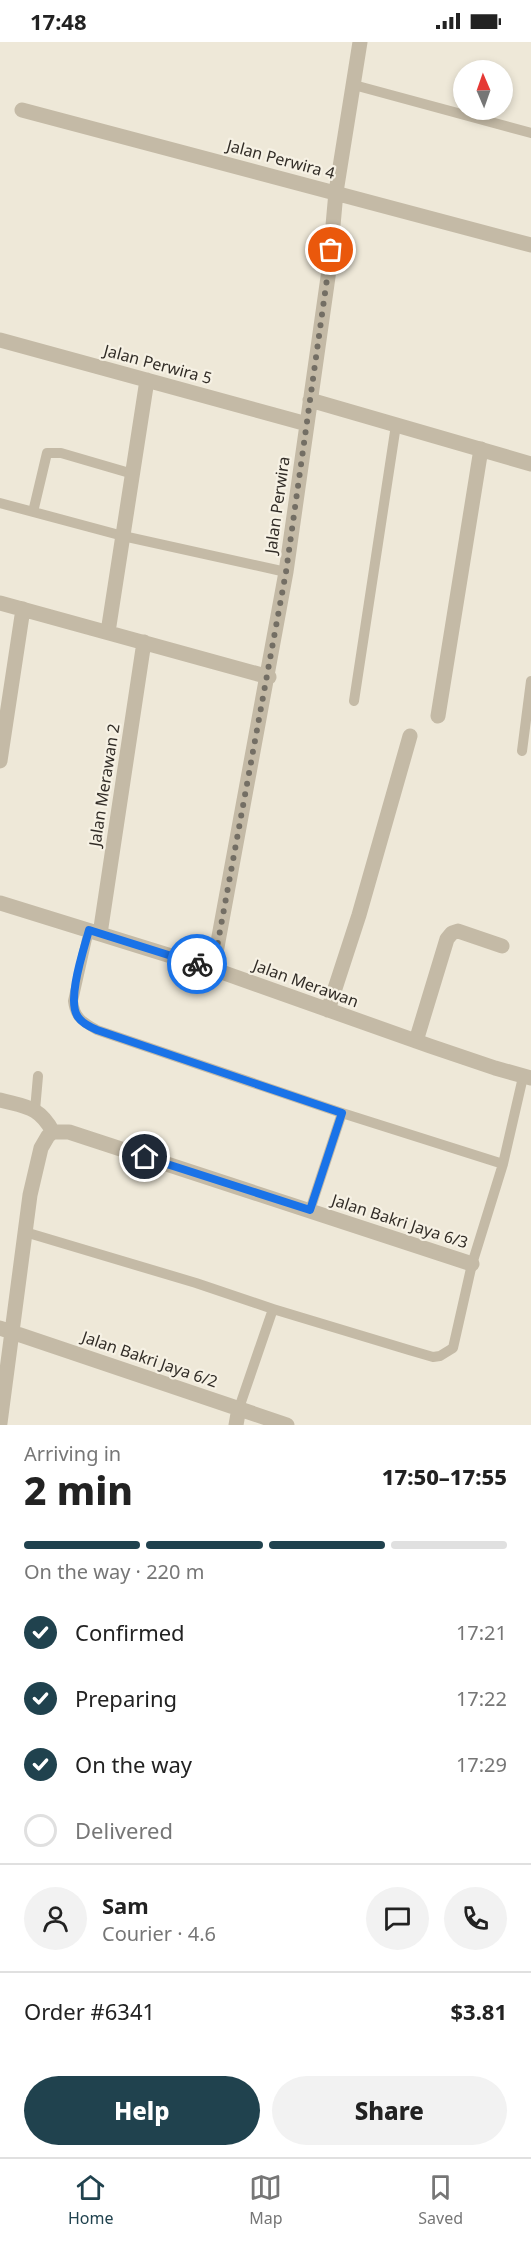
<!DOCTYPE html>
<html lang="en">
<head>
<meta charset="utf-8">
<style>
  :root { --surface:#fff; --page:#f2f2f2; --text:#222; --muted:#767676; --line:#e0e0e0; --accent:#20424e }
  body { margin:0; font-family:"Noto Sans",sans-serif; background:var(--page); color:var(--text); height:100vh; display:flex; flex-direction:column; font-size:22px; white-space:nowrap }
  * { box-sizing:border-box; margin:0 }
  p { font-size:20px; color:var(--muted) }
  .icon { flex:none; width:33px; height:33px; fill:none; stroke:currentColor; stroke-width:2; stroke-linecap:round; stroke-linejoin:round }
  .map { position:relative; height:1383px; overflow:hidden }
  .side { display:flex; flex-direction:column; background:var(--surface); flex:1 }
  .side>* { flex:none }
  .needle { width:39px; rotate:358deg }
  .tools { position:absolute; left:453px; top:18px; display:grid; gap:12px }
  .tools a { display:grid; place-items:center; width:60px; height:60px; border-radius:50%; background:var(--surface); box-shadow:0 3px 9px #0003; font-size:30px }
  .pin { position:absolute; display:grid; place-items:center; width:51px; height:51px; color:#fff; margin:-26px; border:3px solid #fff; border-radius:50%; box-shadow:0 2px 6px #0007 }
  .courier { position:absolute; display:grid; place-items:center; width:60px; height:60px; margin:-30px; border:4px solid #1a73e8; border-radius:50%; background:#fff; color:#222; box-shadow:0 2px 8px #0007 }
  .overview em { font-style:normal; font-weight:800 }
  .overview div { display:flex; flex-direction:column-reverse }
  .overview { display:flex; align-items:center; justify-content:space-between; height:102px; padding:0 24px }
  h1 { font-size:39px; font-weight:800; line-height:45px }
  .bar { display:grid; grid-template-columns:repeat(4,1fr); gap:9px 6px; align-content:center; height:72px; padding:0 24px }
  .bar i { height:8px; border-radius:4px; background:var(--line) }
  .bar .on { background:var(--accent) }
  .bar p { grid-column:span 4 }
  .line { display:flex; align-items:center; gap:15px; padding:0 24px; border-top:2px solid var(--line) }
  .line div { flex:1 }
  .round { display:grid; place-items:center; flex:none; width:63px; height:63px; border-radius:32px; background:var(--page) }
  ol { padding:0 24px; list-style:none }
  li { display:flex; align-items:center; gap:18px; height:66px }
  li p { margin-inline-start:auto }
  li .icon { padding:6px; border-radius:50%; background:var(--accent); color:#fff; stroke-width:4 }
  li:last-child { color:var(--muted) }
  li i { width:33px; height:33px; border:3px solid var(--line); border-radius:50% }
  .button { display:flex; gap:12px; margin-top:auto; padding:12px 24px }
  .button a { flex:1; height:69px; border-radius:36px; background:var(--accent); color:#fff; font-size:24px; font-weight:800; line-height:69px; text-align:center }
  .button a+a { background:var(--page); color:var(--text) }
  .status { display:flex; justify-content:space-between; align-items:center; height:42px; padding:0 30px; background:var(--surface); direction:ltr }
  .status svg { height:16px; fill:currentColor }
  .menu { display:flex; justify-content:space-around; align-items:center; height:84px; border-top:2px solid var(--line); background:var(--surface); font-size:16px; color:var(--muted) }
  .menu a { display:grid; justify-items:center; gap:3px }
  .menu .on { color:var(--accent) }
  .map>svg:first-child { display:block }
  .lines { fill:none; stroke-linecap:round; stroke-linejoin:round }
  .service { stroke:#c4baa6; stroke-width:10 }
  .minor { stroke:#c4baa6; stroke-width:15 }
  .done { stroke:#736e64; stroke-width:6; stroke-dasharray:0 10.8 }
  .route { stroke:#1a73e8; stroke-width:8 }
  .labels { text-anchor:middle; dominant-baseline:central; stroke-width:4.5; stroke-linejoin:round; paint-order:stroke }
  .street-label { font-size:16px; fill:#312c26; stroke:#f6f1e4 }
</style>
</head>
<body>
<div class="status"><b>17:48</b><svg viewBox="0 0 49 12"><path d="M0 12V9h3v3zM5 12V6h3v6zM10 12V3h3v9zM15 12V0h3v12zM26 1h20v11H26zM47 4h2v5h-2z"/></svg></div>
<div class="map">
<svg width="531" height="1383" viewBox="0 0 531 1383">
  <rect width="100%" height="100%" fill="#eee8d8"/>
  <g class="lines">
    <path class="service" d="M354,43L531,91
      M0,461L123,494L286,530
      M33,470L47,411H61L133,432
      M354,659L396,383
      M522,709L531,639
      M89,888L73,959C75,976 83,980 97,988L342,1071L503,1122
      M35,1068L38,1034
      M310,1168L342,1071
      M25,1190L196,1241L273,1267L409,1308L433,1315L440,1314L453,1306L472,1222L503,1122L523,1035
      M239,1366L273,1267"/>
    <path class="minor" d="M22,68L531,203
      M0,298L307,382
      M310,358L531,422
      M0,561L269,635
      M108,590L147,338
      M438,674L481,407
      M0,719L23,567
      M0,861L213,927L430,1004L495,1026L531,1036
      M100,892L144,600
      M213,927L286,530L329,228L336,150L360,0
      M328,968L359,873L410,694
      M416,999L447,897L452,891L458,889L502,904
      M0,1058C26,1065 39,1064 53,1090
      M0,1286L287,1383
      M0,1381L30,1153L41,1106L48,1094L53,1090H69L472,1222
      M236,1383L239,1366"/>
  </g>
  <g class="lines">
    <path class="done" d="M197,922L213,927L286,530L331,208"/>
    <path class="route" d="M145,1115L310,1168L342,1071L97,988C90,985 82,981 78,975C66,959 84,907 89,888L197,922"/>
  </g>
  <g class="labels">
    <g class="street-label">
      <text transform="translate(281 117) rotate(15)">Jalan Perwira 4</text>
      <text transform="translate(158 322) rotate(15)">Jalan Perwira 5</text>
      <text transform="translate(277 463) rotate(-82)">Jalan Perwira</text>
      <text transform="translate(104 743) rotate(-81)">Jalan Merawan 2</text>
      <text transform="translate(306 941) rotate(20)">Jalan Merawan</text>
      <text transform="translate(400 1179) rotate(18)">Jalan Bakri Jaya 6/3</text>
      <text transform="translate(150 1317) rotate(19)">Jalan Bakri Jaya 6/2</text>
    </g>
  </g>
</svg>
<div class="tools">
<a><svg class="needle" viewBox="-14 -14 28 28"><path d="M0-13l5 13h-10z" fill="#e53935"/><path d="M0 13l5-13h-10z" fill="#767676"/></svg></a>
</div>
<div class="pin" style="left:331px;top:208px;background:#ea580c"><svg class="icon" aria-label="bag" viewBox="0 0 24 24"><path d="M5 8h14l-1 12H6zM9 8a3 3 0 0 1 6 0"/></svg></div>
<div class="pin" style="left:145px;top:1115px;background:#1f2937"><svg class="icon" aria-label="home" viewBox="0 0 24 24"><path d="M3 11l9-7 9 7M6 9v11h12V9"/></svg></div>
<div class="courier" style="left:197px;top:922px"><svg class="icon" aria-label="bike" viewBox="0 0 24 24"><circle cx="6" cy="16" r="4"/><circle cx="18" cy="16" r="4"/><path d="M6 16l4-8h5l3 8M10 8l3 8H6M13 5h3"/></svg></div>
</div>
<section class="side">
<div class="overview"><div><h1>2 min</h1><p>Arriving in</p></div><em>17:50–17:55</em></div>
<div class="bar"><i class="on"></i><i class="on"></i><i class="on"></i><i></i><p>On the way · 220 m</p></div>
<ol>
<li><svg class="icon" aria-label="check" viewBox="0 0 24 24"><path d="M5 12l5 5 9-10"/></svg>Confirmed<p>17:21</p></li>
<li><svg class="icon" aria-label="check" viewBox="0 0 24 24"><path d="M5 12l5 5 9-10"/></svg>Preparing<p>17:22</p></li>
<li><svg class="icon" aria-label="check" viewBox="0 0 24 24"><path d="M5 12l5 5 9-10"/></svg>On the way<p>17:29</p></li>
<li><i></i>Delivered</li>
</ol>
<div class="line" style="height:108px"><a class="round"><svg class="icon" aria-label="person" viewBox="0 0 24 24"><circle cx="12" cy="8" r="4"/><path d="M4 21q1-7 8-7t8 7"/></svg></a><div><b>Sam</b><p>Courier · 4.6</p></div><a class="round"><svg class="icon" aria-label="chat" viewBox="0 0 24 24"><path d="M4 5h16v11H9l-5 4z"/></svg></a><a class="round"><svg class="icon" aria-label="phone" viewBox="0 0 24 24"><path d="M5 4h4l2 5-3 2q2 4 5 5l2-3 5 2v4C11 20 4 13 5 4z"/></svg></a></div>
<div class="line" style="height:78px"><div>Order #6341</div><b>$3.81</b></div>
<div class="button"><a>Help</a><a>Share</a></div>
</section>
<nav class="menu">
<a class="on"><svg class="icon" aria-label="home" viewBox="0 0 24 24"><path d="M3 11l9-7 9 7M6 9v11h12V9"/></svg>Home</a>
<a><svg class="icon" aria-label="map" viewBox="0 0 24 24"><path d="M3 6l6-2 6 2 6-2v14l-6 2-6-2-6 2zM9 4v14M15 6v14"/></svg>Map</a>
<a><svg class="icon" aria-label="saved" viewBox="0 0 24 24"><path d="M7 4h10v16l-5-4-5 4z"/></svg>Saved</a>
</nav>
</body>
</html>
